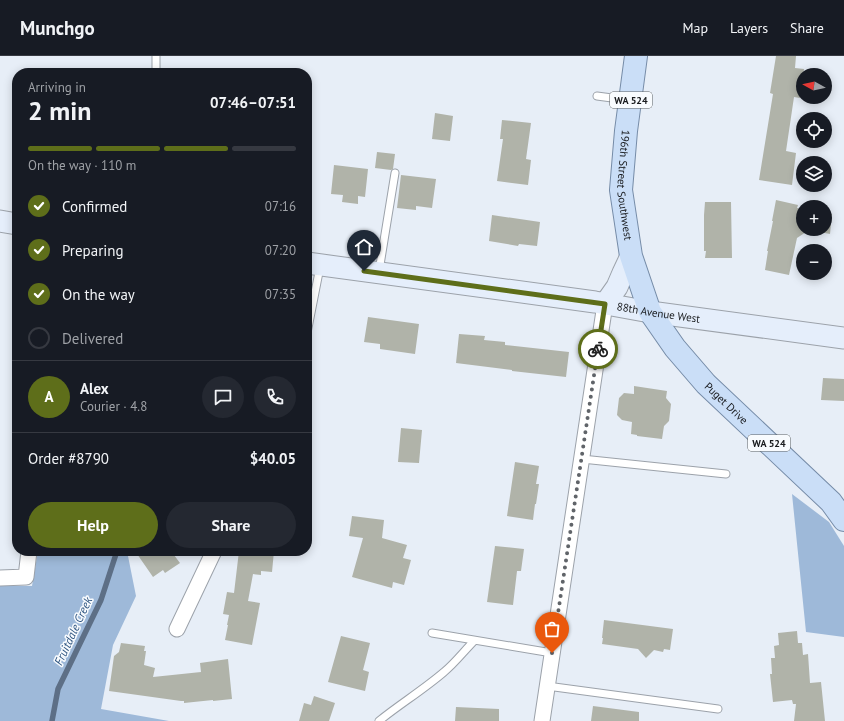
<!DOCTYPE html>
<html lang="en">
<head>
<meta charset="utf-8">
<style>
  :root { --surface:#171b24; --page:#242831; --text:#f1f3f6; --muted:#9ea1a6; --line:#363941; --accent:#5e6e1a }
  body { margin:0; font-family:"PT Sans",sans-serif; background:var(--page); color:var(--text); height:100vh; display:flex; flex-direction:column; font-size:15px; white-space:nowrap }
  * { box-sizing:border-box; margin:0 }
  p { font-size:13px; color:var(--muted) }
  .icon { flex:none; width:22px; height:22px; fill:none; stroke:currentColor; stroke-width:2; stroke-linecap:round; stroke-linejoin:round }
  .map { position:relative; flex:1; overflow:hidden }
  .panel { position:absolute; left:12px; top:12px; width:300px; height:488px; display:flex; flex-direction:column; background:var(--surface); border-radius:16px; box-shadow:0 2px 10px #0003 }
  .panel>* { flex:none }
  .needle { width:26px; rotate:278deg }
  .controls { position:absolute; left:796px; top:12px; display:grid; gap:8px }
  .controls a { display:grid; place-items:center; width:36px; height:36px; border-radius:50%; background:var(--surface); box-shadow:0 2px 10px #0003; font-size:20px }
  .pin { position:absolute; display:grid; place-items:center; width:34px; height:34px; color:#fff; margin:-41px -17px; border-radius:50% 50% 50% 0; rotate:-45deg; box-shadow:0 0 4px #0007 }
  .pin .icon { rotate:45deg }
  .courier { position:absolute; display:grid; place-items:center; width:40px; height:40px; margin:-20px; border:3px solid #5e6e1a; border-radius:50%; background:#fff; color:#222; box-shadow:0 1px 5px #0007 }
  .summary em { font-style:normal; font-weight:800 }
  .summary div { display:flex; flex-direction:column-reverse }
  .summary { display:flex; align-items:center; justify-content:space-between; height:68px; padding:0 16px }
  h1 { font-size:26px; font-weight:800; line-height:30px }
  .bar { display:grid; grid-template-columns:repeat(4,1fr); gap:6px 4px; align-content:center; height:48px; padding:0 16px }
  .bar i { height:5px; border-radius:3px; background:var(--line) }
  .bar .current { background:var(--accent) }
  .bar p { grid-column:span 4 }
  .line { display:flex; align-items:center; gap:10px; padding:0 16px; border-top:1px solid var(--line) }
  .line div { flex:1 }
  .round { display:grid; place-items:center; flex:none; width:42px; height:42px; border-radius:21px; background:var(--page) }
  ol { padding:0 16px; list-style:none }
  li { display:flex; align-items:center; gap:12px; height:44px }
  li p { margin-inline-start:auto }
  li .icon { padding:4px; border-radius:50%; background:var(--accent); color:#fff; stroke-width:4 }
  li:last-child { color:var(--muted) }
  li i { width:22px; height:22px; border:2px solid var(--line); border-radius:50% }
  .cta { display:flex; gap:8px; margin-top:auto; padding:8px 16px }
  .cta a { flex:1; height:46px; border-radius:24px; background:var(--accent); color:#fff; font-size:16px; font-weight:800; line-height:46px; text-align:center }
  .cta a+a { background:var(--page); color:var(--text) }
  header { display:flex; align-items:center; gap:24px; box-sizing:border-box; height:56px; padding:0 20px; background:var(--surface); border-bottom:1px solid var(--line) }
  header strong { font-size:19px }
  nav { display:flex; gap:22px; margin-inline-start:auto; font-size:14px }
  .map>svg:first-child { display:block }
  .forest { fill:#9eb9d9 }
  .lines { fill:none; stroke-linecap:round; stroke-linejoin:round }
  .stream { stroke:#5d6f86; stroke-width:5.5 }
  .building { fill:#b0b3a9 }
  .lane-casing { stroke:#9ca2aa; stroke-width:9 }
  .street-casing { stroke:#9ca2aa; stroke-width:17 }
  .secondary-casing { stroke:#9ca2aa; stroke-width:23 }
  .primary-casing { stroke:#758ba7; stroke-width:24 }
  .lane { stroke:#fff; stroke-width:7 }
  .street { stroke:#fff; stroke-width:15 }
  .secondary { stroke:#e5eefb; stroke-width:21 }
  .primary { stroke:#cadef7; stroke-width:22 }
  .done { stroke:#606469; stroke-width:4; stroke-dasharray:0 7.2 }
  .route { stroke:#5e6e1a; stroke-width:5 }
  .labels { text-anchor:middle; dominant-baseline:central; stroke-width:3; stroke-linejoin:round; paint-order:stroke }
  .shield { fill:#f8fbfe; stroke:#5b5e60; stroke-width:1 }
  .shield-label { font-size:10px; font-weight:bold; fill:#181a1d }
  .street-label { font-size:11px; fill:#181a1d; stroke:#f8fbfe }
  .water-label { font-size:12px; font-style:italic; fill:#2f5581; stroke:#f8fbfe }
</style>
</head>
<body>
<header>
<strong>Munchgo</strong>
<nav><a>Map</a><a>Layers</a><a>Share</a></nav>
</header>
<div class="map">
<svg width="844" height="665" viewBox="0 0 844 665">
  <rect width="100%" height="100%" fill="#e7eef7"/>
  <path class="forest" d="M792,438L829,466L844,490V581L806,576Z
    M38,495H127L136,540L113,589L101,653L169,665H0V530H32Z"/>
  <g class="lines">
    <path class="stream" d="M52,665L58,633L101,544L117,495"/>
  </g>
  <path class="building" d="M776,0H796L795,12L804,13L800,42L794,41L786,95L796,97L792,129L759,124L773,38L770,37Z
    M435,57L453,60L450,85L432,83Z
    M502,64L531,67L526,103L531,104L528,129L497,125L503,83H500Z
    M377,96L395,98L393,113L391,114L375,112Z
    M334,109L368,113L365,141L358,140V148L342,146L343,139L331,138Z
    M401,119L436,123L432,152L416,150V154L397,152Z
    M776,144L798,149L797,152L803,153V173H825V157L832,158L830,178L809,174L797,182L789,219L765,214L768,195H767L773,165H772Z
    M705,146H731L732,202H705L706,195H704V159Z
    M492,159L540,166L537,190L519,188L518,190L489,185Z
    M368,261L419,268L415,298L380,293V288L364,286Z
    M459,278L485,280L484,284L505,286V289L569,296L566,321L512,315V314L456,307Z
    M823,322L844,323V345L821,344Z
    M634,330L667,335L666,342L671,348L669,365L664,370L662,383L637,380V379L631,378L632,366L622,364L617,359L619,342L624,337L634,338Z
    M401,372L422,374L419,407L398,406Z
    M515,406L539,410L536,428H539L536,448H535L533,464L507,460Z
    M352,460L384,464L382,482L407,489L403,502L411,504L404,529L393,526L392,532L363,524L352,521L363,482L349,480Z
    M495,490L524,493L521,515H517L513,549L487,546Z
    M135,495H171L180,507L165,517L163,514L153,521Z
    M239,495H274L272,516L261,515V519L253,518L248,545L260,547L252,589L225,584L228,569H227L229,559L223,558L227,536L234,537Z
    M604,564L673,573L670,594L664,593L663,596L654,594L646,602L638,593L602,588L603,582H602Z
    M797,575L798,587H802L803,599L808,598L810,627L821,626L825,665H794L796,648H793L792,644L773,646L770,618H772L771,602H775L774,590L779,589L778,577Z
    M341,580L370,587L363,614L369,616L365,635L328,626Z
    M121,587L145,590L144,595H146L144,609L155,612L153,621L201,616L200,607L228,603L232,643L213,645V644L184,647V645H181L109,635L114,600L119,596Z
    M314,640L335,647L329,665H299L304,647L311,649Z
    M593,650L639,656V665H591Z
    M456,651L499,653V665H455Z"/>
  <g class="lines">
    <defs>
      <path id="lane" d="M156,17V0
        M597,40L627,44
        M379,215L395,117
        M307,277L320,211
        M582,403L726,418
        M432,577L552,597
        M547,630L718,653
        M379,665C400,648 423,634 444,616C455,607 464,595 474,585"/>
      <path id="street" d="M0,522L26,521L29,495
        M177,573L214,495
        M542,665L605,248"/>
      <g id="secondary">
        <path d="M0,165L17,168"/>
        <path id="s1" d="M307,207L595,246L650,256L844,282"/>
        <path d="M605,248L617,231L623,217L631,200"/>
      </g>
      <g id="primary">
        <path id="s2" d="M636,0L626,75L621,134L631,200L650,256L675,292L706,328L831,446L844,464"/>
      </g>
    </defs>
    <use href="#lane" class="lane-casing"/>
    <use href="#street" class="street-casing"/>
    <use href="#secondary" class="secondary-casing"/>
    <use href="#primary" class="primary-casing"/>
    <use href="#lane" class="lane"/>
    <use href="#street" class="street"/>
    <use href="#secondary" class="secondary"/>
    <use href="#primary" class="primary"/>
  </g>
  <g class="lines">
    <path class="done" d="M552,597L598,293"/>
    <path class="route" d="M364,215L605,248L598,293"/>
  </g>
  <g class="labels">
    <g class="shield">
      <rect x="610" y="36" width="42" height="16" rx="3"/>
      <rect x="748" y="379" width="42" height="16" rx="3"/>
    </g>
    <g class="shield-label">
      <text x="631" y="44">WA 524</text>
      <text x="769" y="387">WA 524</text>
    </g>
    <g class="street-label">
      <text stroke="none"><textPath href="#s2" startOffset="130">196th Street Southwest</textPath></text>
      <text stroke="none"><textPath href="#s1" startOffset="355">88th Avenue West</textPath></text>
      <text stroke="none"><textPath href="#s2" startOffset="380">Puget Drive</textPath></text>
    </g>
    <g class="water-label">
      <text transform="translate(73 575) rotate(-65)">Fruitdale Creek</text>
    </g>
  </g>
</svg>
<div class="controls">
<a><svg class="needle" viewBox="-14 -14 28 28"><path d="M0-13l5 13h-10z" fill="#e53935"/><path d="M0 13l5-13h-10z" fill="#9ea1a6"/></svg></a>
<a><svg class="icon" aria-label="locate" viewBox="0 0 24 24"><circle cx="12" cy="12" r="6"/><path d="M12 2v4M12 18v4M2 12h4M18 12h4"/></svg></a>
<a><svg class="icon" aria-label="layers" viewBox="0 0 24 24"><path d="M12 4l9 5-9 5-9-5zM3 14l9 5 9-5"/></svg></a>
<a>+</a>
<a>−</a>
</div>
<div class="pin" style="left:552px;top:597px;background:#ea580c"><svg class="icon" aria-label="bag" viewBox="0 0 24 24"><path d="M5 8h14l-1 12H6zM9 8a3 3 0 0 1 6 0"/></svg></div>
<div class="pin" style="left:364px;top:215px;background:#1f2937"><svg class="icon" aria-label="home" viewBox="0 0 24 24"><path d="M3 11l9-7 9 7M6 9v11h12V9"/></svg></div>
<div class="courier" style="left:598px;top:293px"><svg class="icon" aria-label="bike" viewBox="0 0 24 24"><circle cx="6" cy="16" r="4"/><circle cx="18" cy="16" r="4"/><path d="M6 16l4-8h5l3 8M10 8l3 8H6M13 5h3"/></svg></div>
<section class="panel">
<div class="summary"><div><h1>2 min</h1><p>Arriving in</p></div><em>07:46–07:51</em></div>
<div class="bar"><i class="current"></i><i class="current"></i><i class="current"></i><i></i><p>On the way · 110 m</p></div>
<ol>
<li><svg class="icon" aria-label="check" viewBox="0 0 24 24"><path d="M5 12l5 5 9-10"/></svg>Confirmed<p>07:16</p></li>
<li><svg class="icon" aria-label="check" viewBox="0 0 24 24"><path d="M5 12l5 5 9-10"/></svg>Preparing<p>07:20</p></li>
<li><svg class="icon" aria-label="check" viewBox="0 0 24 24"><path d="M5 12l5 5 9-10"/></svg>On the way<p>07:35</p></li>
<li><i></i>Delivered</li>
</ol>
<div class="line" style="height:72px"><b class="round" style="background:var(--accent);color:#fff">A</b><div><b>Alex</b><p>Courier · 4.8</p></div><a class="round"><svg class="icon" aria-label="chat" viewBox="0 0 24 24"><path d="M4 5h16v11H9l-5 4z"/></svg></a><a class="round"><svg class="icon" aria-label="phone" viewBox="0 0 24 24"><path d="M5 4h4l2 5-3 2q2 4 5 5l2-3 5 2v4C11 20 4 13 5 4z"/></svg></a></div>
<div class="line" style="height:52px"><div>Order #8790</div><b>$40.05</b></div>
<div class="cta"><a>Help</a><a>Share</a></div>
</section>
</div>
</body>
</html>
